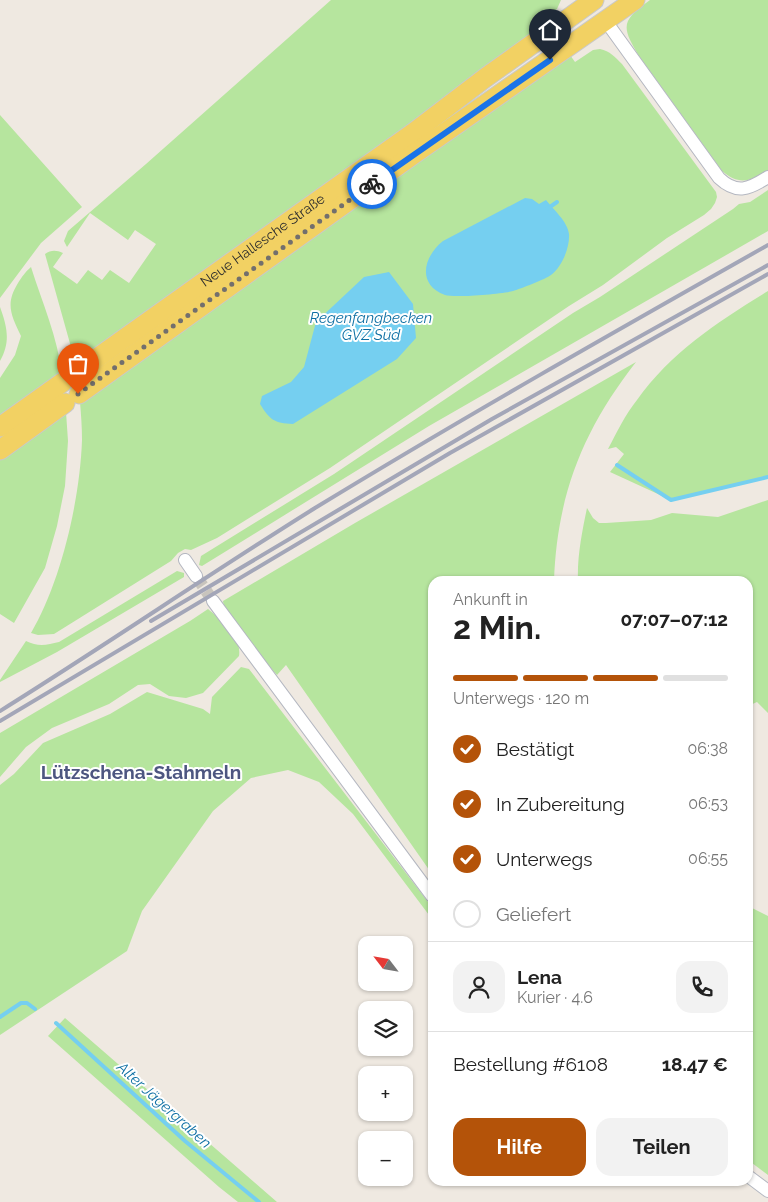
<!DOCTYPE html>
<html lang="de">
<head>
<meta charset="utf-8">
<style>
  :root { --surface:#fff; --page:#f2f2f2; --text:#222; --muted:#767676; --line:#e0e0e0; --accent:#b45309 }
  body { margin:0; font-family:Raleway,sans-serif; background:var(--page); color:var(--text); height:100vh; display:flex; flex-direction:column; font-size:19px; white-space:nowrap }
  * { box-sizing:border-box; margin:0 }
  p { font-size:16px; color:var(--muted) }
  .icon { flex:none; width:28px; height:28px; fill:none; stroke:currentColor; stroke-width:2; stroke-linecap:round; stroke-linejoin:round }
  .map { position:relative; flex:1; overflow:hidden }
  .sheet { position:absolute; left:428px; top:576px; width:325px; height:610px; display:flex; flex-direction:column; background:var(--surface); border-radius:15px; box-shadow:0 1px 4px #0004 }
  .sheet>* { flex:none }
  .needle { width:32px; rotate:301deg }
  .controls { position:absolute; left:358px; top:936px; display:grid; gap:10px }
  .controls a { display:grid; place-items:center; width:55px; height:55px; border-radius:10px; background:var(--surface); box-shadow:0 1px 4px #0004; font-size:25px }
  .pin { position:absolute; display:grid; place-items:center; width:42px; height:42px; color:#fff; margin:-51px -21px; border-radius:50% 50% 50% 0; rotate:-45deg; box-shadow:0 0 5px #0007 }
  .pin .icon { rotate:45deg }
  .courier { position:absolute; display:grid; place-items:center; width:50px; height:50px; margin:-25px; border:4px solid #1a73e8; border-radius:50%; background:#fff; color:#222; box-shadow:0 1px 6px #0007 }
  .headline em { font-style:normal; font-weight:700 }
  .headline div { display:flex; flex-direction:column-reverse }
  .headline { display:flex; align-items:center; justify-content:space-between; height:85px; padding:0 25px }
  h1 { font-size:32px; font-weight:700; line-height:38px }
  .bar { display:grid; grid-template-columns:repeat(4,1fr); gap:8px 5px; align-content:center; height:60px; padding:0 25px }
  .bar i { height:6px; border-radius:4px; background:var(--line) }
  .bar .active { background:var(--accent) }
  .bar p { grid-column:span 4 }
  .line { display:flex; align-items:center; gap:12px; padding:0 25px; border-top:1px solid var(--line) }
  .line div { flex:1 }
  .round { display:grid; place-items:center; flex:none; width:52px; height:52px; border-radius:15px; background:var(--page) }
  ol { padding:0 25px; list-style:none }
  li { display:flex; align-items:center; gap:15px; height:55px }
  li p { margin-inline-start:auto }
  li .icon { padding:5px; border-radius:50%; background:var(--accent); color:#fff; stroke-width:4 }
  li:last-child { color:var(--muted) }
  li i { width:28px; height:28px; border:2px solid var(--line); border-radius:50% }
  .button { display:flex; gap:10px; margin-top:auto; padding:10px 25px }
  .button a { flex:1; height:58px; border-radius:15px; background:var(--accent); color:#fff; font-size:20px; font-weight:700; line-height:58px; text-align:center }
  .button a+a { background:var(--page); color:var(--text) }
  .map>svg:first-child { display:block }
  .green { fill:#b6e59e }
  .water { fill:#75cff0 }
  .lines { fill:none; stroke-linecap:round; stroke-linejoin:round }
  .stream { stroke:#75cff0; stroke-width:4 }
  .street-tunnel { stroke:#c8c4bd; stroke-width:12; stroke-dasharray:12 6; stroke-linecap:butt }
  .street-casing { stroke:#b4b7c1; stroke-width:14 }
  .primary-casing { stroke:#c9c9c9; stroke-width:21 }
  .street { stroke:#fff; stroke-width:12 }
  .primary { stroke:#f2d163; stroke-width:19 }
  .rail { stroke:#a3a6b8; stroke-width:4 }
  .done { stroke:#726f6d; stroke-width:5; stroke-dasharray:0 9 }
  .route { stroke:#1a73e8; stroke-width:6 }
  .labels { text-anchor:middle; dominant-baseline:central; stroke-width:4; stroke-linejoin:round; paint-order:stroke }
  .street-label { font-size:14px; fill:#2e2e2e; stroke:#fff }
  .water-label { font-size:15px; font-style:italic; fill:#0d6fa3; stroke:#fff }
  .district-label { font-size:19px; font-weight:bold; fill:#4d5680; stroke:#fff }
</style>
</head>
<body>
<div class="map">
<svg width="768" height="1202" viewBox="0 0 768 1202">
  <rect width="100%" height="100%" fill="#efe9e1"/>
  <path class="green" d="M331,0H561L557,9L538,24L541,30L76,365L45,254C51,250 56,250 63,253L53,267L77,284L88,270L102,280L110,270L129,283L156,244L135,230L128,240L90,213L67,247L64,241L68,231L146,164Z
    M650,0H768V170C750,181 740,186 722,171L639,56C621,26 621,21 650,0Z
    M600,49C610,51 615,57 622,64L716,192L717,197L715,203L711,209L704,215L667,238L603,285L569,306L330,468L217,538L191,550L185,549L178,553L171,561L54,634L38,635L31,633C61,582 80,500 82,440C82,427 81,414 80,402L570,55L575,62L593,50Z
    M0,115L82,207L41,243L0,298Z
    M768,190V231L429,426L202,566L199,565L201,556L334,474L573,313L600,297L733,209L739,204L750,202Z
    M31,267C42,302 58,338 62,375L0,419V378L15,355L21,336C11,315 5,304 18,283C22,277 25,272 31,267Z
    M768,291V477L671,500L610,472L624,454L616,447L608,449C617,432 625,415 637,400C671,352 719,321 768,291Z
    M0,307C7,326 11,342 0,361Z
    M636,362C583,430 557,495 554,581H432V874L286,665L277,675C267,663 223,613 223,601L355,523Z
    M66,412L68,441L65,486L57,526L45,568L14,623L0,614V460Z
    M768,500V713L757,702L748,706V581H578C577,557 582,532 587,508L593,518L599,523H606L651,520L672,513L718,517Z
    M177,571L184,573V577L57,652L0,682V680L26,641C38,647 47,645 59,642Z
    M208,609C221,620 242,636 239,656L203,693L186,698L169,696L150,684L138,685L109,704L52,728L26,747L0,777V733L190,621Z
    M241,667L249,669L432,907V919L353,814L319,782L288,770L251,778L213,811L142,911L127,951L0,1035V785L14,774L43,743L110,714L147,692L203,709L210,714L212,697Z
    M748,906L768,916V1175L748,1160Z
    M65,1018L277,1202H238L219,1187L48,1036Z"/>
  <path class="water" d="M525,198L532,199L539,204L546,200C553,209 568,222 569,234C570,247 562,267 551,275C546,279 520,289 513,291C501,294 455,298 445,295C416,284 424,256 443,241Z
    M389,272L413,304L416,338L397,359L293,424C274,423 270,420 260,404L262,396L291,382L304,367L316,322L364,277Z"/>
  <g class="lines">
    <path class="stream" d="M547,209L557,202
      M617,465L671,500L768,477
      M0,1017L21,1003H27L35,1009
      M56,1023L185,1141L259,1202"/>
    <path class="street-tunnel" d="M196,576L213,601"/>
    <defs>
      <path id="street" d="M605,20L719,178C737,195 749,189 768,177
        M185,560L196,576
        M213,601L432,896
        M748,1176L768,1191"/>
      <g id="primary">
        <path id="s1" d="M76,373L413,133L485,78L594,0"/>
        <path d="M79,394L414,154L635,0"/>
        <path d="M0,427L63,382"/>
        <path d="M0,450L65,403"/>
      </g>
    </defs>
    <use href="#street" class="street-casing"/>
    <use href="#primary" class="primary-casing"/>
    <use href="#street" class="street"/>
    <use href="#primary" class="primary"/>
    <path class="rail" d="M151,621L492,419L768,265
      M0,711C106,645 209,574 315,508C464,417 616,331 768,245
      M0,721L450,453L768,274"/>
  </g>
  <g class="lines">
    <path class="done" d="M78,394L372,184"/>
    <path class="route" d="M372,184L550,60"/>
  </g>
  <g class="labels">
    <g class="street-label">
      <text stroke="none"><textPath href="#s1" startOffset="229">Neue Hallesche Straße</textPath></text>
    </g>
    <g class="water-label">
      <text x="371" y="318">Regenfangbecken<tspan x="371" dy="17">GVZ Süd</tspan></text>
      <text transform="translate(164 1105) rotate(42)">Alter Jägergraben</text>
    </g>
    <g class="district-label">
      <text x="141" y="772">Lützschena-Stahmeln</text>
    </g>
  </g>
</svg>
<div class="controls">
<a><svg class="needle" viewBox="-14 -14 28 28"><path d="M0-13l5 13h-10z" fill="#e53935"/><path d="M0 13l5-13h-10z" fill="#767676"/></svg></a>
<a><svg class="icon" aria-label="layers" viewBox="0 0 24 24"><path d="M12 4l9 5-9 5-9-5zM3 14l9 5 9-5"/></svg></a>
<a>+</a>
<a>−</a>
</div>
<div class="pin" style="left:78px;top:394px;background:#ea580c"><svg class="icon" aria-label="bag" viewBox="0 0 24 24"><path d="M5 8h14l-1 12H6zM9 8a3 3 0 0 1 6 0"/></svg></div>
<div class="pin" style="left:550px;top:60px;background:#1f2937"><svg class="icon" aria-label="home" viewBox="0 0 24 24"><path d="M3 11l9-7 9 7M6 9v11h12V9"/></svg></div>
<div class="courier" style="left:372px;top:184px"><svg class="icon" aria-label="bike" viewBox="0 0 24 24"><circle cx="6" cy="16" r="4"/><circle cx="18" cy="16" r="4"/><path d="M6 16l4-8h5l3 8M10 8l3 8H6M13 5h3"/></svg></div>
<section class="sheet">
<div class="headline"><div><h1>2 Min.</h1><p>Ankunft in</p></div><em>07:07–07:12</em></div>
<div class="bar"><i class="active"></i><i class="active"></i><i class="active"></i><i></i><p>Unterwegs · 120 m</p></div>
<ol>
<li><svg class="icon" aria-label="check" viewBox="0 0 24 24"><path d="M5 12l5 5 9-10"/></svg>Bestätigt<p>06:38</p></li>
<li><svg class="icon" aria-label="check" viewBox="0 0 24 24"><path d="M5 12l5 5 9-10"/></svg>In Zubereitung<p>06:53</p></li>
<li><svg class="icon" aria-label="check" viewBox="0 0 24 24"><path d="M5 12l5 5 9-10"/></svg>Unterwegs<p>06:55</p></li>
<li><i></i>Geliefert</li>
</ol>
<div class="line" style="height:90px"><a class="round"><svg class="icon" aria-label="person" viewBox="0 0 24 24"><circle cx="12" cy="8" r="4"/><path d="M4 21q1-7 8-7t8 7"/></svg></a><div><b>Lena</b><p>Kurier · 4.6</p></div><a class="round"><svg class="icon" aria-label="phone" viewBox="0 0 24 24"><path d="M5 4h4l2 5-3 2q2 4 5 5l2-3 5 2v4C11 20 4 13 5 4z"/></svg></a></div>
<div class="line" style="height:65px"><div>Bestellung #6108</div><b>18.47 €</b></div>
<div class="button"><a>Hilfe</a><a>Teilen</a></div>
</section>
</div>
</body>
</html>
